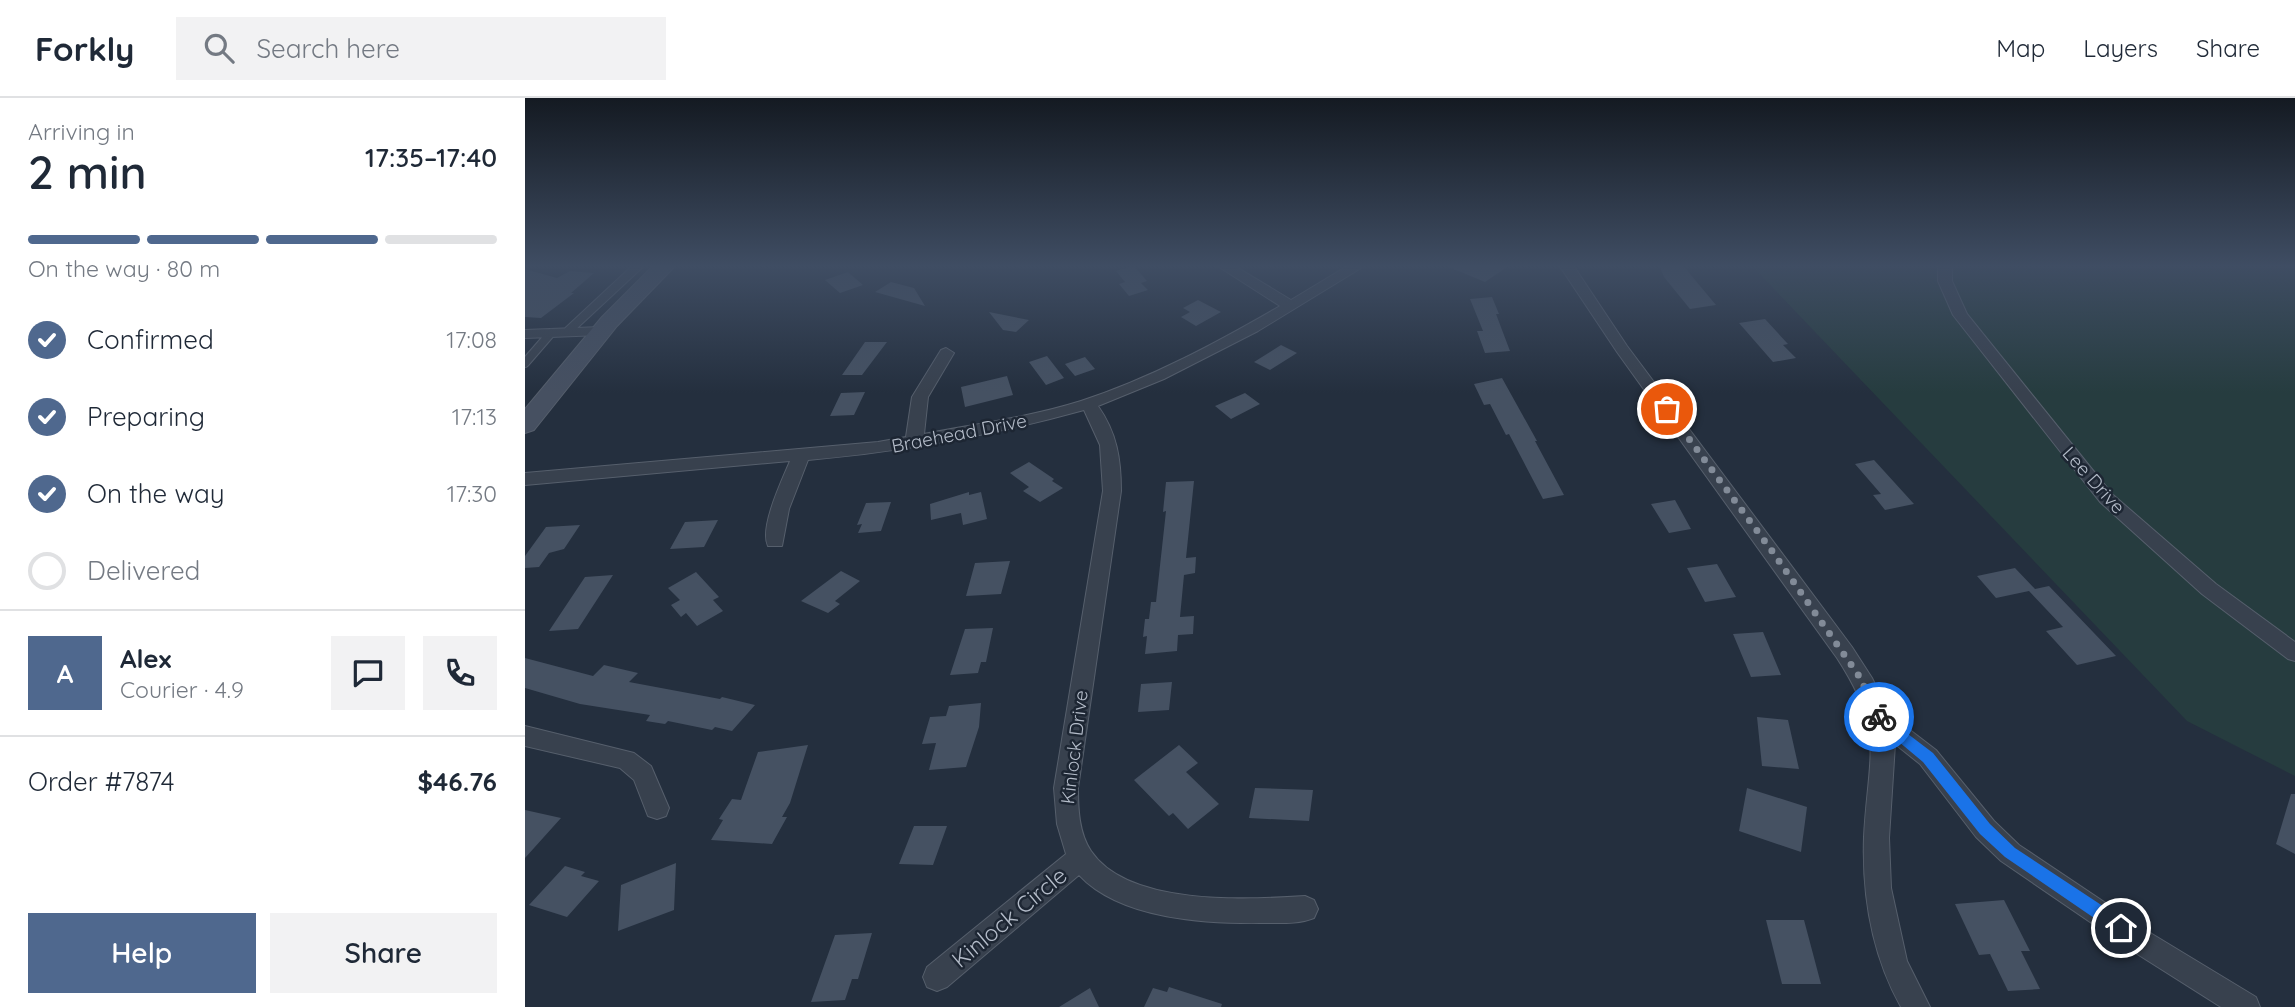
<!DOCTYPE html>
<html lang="en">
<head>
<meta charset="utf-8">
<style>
  :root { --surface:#fff; --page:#f2f2f3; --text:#1f2937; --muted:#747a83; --line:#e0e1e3; --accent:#4f688e }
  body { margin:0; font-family:Quicksand,sans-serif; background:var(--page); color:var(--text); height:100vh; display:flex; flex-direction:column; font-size:26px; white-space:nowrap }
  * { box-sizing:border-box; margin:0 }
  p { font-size:23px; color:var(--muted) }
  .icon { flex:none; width:38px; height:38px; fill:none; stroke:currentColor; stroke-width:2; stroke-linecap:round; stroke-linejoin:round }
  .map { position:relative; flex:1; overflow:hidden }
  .details { display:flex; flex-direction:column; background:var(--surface); width:525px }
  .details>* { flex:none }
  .pin { position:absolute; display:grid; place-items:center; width:60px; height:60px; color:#fff; margin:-30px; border:4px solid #fff; border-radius:50%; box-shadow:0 2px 7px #0007 }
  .courier { position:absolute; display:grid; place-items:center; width:70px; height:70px; margin:-35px; border:5px solid #1a73e8; border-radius:50%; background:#fff; color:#222; box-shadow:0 2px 9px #0007 }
  .headline em { font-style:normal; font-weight:600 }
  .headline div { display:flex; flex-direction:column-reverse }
  .headline { display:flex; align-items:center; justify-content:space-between; height:119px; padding:0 28px }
  h1 { font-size:46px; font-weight:600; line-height:52px }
  .bar { display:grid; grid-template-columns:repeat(4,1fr); gap:10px 7px; align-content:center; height:84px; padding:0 28px }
  .bar i { height:9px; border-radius:5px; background:var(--line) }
  .bar .current { background:var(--accent) }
  .bar p { grid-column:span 4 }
  .line { display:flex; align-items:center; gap:18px; padding:0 28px; border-top:2px solid var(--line) }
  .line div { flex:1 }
  .round { display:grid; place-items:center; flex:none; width:74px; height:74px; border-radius:0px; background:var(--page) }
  ol { padding:0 28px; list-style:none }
  li { display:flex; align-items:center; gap:21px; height:77px }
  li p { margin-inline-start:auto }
  li .icon { padding:7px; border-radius:50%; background:var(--accent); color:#fff; stroke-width:4 }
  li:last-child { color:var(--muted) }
  li i { width:38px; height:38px; border:4px solid var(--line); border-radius:50% }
  .action { display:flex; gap:14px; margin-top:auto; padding:14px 28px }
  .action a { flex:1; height:80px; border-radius:0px; background:var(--accent); color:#fff; font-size:28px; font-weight:600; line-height:80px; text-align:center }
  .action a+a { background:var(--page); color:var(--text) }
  header { display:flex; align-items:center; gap:42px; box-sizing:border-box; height:98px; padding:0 35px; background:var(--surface); border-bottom:2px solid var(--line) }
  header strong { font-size:33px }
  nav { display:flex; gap:38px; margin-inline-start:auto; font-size:24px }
  .search { width:490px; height:63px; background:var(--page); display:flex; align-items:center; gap:18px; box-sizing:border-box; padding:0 24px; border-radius:0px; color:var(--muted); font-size:26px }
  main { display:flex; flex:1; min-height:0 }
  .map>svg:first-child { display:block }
  .green { fill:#263c3f }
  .building { fill:#455162 }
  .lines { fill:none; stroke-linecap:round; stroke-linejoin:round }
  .service-casing { stroke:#565f6c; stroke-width:10 }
  .minor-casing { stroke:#565f6c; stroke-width:2 }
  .secondary-casing { stroke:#565f6c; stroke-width:2 }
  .service { stroke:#38414e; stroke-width:8 }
  .minor { fill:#38414e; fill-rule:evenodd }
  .secondary { fill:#465061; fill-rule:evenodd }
  .route { fill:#1a73e8 }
  .done { stroke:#828b98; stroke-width:7; stroke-dasharray:0 12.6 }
  .labels { text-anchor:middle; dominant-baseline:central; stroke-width:5; stroke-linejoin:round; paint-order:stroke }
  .street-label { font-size:19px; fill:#b4bcc9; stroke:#1d2633 }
  .near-street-label { font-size:23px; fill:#b4bcc9; stroke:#1d2633 }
</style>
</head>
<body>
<header>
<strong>Forkly</strong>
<div class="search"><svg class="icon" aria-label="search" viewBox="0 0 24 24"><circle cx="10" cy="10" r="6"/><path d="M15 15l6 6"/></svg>Search here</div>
<nav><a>Map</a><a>Layers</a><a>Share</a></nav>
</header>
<main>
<section class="details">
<div class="headline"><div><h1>2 min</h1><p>Arriving in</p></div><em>17:35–17:40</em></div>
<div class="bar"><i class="current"></i><i class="current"></i><i class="current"></i><i></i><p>On the way · 80 m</p></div>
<ol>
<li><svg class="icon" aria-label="check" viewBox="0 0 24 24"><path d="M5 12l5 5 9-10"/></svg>Confirmed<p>17:08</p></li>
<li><svg class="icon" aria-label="check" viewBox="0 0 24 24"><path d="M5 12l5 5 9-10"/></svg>Preparing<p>17:13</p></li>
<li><svg class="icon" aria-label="check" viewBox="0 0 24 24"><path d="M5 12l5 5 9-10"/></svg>On the way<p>17:30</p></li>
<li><i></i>Delivered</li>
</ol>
<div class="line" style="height:126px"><b class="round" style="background:var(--accent);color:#fff">A</b><div><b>Alex</b><p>Courier · 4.9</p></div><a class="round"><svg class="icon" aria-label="chat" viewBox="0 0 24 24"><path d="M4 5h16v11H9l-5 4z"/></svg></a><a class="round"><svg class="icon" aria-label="phone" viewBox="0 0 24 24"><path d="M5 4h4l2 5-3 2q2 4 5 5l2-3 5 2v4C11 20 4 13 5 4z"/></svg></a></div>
<div class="line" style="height:91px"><div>Order #7874</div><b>$46.76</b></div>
<div class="action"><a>Help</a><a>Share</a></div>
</section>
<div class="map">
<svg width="1770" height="909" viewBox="0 0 1770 909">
  <rect width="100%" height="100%" fill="#242f3e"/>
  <path class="green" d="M1226,167H1770V678L1662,623Z"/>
  <path class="building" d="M919,167H985L960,184Z
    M1134,167H1154L1160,170L1191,207L1165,211L1139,179Z
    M609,168L622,183L616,185L623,192L604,198L594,186L600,184L591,173Z
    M0,171L32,180L45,173L69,175L46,195H49L16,220L0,219Z
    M323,174L338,187L315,195L300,182Z
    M366,184L389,190L400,208L350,194Z
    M967,199L974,216H971L985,253L960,255L952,233H958L945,201Z
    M673,202L696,214L671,228L656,219L665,214L658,210Z
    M464,214L504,222L491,234L478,232Z
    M1240,221L1263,246L1258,247L1271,260L1248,264L1214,225Z
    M340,244H362L337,277H317Z
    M756,247L772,255L745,272L729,264Z
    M522,258L539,280L521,287L504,264Z
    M560,259L570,271L550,278L540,266Z
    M482,278L488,297L440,309L436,289Z
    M977,280L1012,343H1010L1039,397L1018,401L984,336L981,337L965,306L959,307L949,286Z
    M340,294L329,317L305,318L316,295Z
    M720,295L735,306L706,321L690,308Z
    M1349,362L1389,406L1360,412L1348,397L1356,396L1330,366Z
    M504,364L529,381L527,383L538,390L515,404L498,393L504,389L485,375Z
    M669,383L661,460L671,459L670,475L659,477L655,519L669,518L668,536L653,537L652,553L620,556L622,538L618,539L620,521H624L626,504H631L641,413L638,414L641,384Z
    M444,394V397L456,394L462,421L438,427L436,415L406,422L405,406Z
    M1150,402L1166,431L1144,435L1126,406Z
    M366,404L356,433L333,435L337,426L332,427L341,405Z
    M193,422L179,449L145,451L160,424Z
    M55,427L39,451L24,455L14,469L0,470V458L21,429Z
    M485,463L476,496L441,498L450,465Z
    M1192,466L1211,499L1180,504L1162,470Z
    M1490,470L1510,491L1524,488L1591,558L1552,567L1521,533L1538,529L1504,493L1471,500L1452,478Z
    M316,473L335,483L310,503L315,506L303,515L276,503Z
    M171,474L194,499L188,502L198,513L172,528L161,515L156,519L146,507L155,502L143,490Z
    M88,477L53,531L24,533L60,479Z
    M468,530L461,564H456L453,575L425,577L440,531Z
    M1238,534L1256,577L1226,579L1208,536Z
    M0,560L68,578L79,567L113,575L104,584L195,601L197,599L230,607L207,633L190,629L187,632L143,623L140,626L121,623L125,617L55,606L0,590Z
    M647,584L644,612L613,614L616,586Z
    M456,605L454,629L441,669L404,672L411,645L397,646L405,619L421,618L424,608Z
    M1232,619L1263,622L1274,671L1237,668Z
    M283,647L265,705L257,719H262L247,746L186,742L198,722L194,721L207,701L216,702L233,654Z
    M654,647L673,665L661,674L694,706L663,731L648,715L644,718L609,682Z
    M730,690L788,692L784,723L724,720Z
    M1222,690L1282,709L1276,754L1214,733Z
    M1766,696H1770V756L1751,746Z
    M0,712L36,720L0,760Z
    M389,728H422L408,767L374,766Z
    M151,765L149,812L93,833L96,787Z
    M40,768L60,774L56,778L74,783L42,819L4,807Z
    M1479,802L1505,853H1496L1515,891L1483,893L1465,856L1454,857L1430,806Z
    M1241,822H1279L1296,886H1257Z
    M347,835L333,881H327L320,902L286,904L310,837Z
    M644,889L697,906L696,909H619L628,890L642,894Z
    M565,890L574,909H534Z"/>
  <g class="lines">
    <defs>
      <path id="service" d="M42,234L114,167
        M0,236L76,233
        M0,265L26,235"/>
      <path id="minor" d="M691,167H708L766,202L824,167H841L733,233L639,281L573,308C592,335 596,361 596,393L553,690C553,711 554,735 566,753C603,808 721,802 780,798L789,802L793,811L789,820C774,826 758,825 741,825C683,826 596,822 554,777L422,889L412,893L402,889L398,879L402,869L541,756L532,726L529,690L578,393L575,347L559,312C469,337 376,354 283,362L264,411L257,448H243C234,430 257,382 265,363L0,387V375L353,344L381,339L387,299L416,252L421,250L429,255L403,299L399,336C451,326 505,319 556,303C626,280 693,244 755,208Z
        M1034,167H1048L1102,248L1327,549L1347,580L1364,616L1411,652L1469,723L1494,747L1627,836L1731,899L1735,909H1696L1609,854L1476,763L1451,739L1395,666L1370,646L1364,740L1366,790L1382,863L1405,909H1376C1347,857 1337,798 1339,739C1343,658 1361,635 1312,560L1092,254Z
        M1413,167H1427V183L1442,216L1587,396L1691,486L1770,544V563L1763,561L1677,496L1575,404L1428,217L1413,183Z
        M0,628L109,655L126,668L144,710L141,718L132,721L123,718L109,682L95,670L0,648Z"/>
      <path id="secondary" d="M129,167H151L92,228L9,332L0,335V311L77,219Z"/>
    </defs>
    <use href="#service" class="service-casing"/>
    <use href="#minor" class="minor-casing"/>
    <use href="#secondary" class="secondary-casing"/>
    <use href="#service" class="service"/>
    <use href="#minor" class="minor"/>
    <use href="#secondary" class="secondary"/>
  </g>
  <linearGradient id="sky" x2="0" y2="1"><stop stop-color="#141a22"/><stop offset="0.57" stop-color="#3f4d63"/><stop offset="1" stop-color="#3f4d63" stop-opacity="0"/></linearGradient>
  <rect width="1770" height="295" fill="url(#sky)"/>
  <path class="route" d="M1354,614L1408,655L1465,726L1490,750L1602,824L1604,830L1602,835L1596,837L1591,835L1480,759L1455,736L1398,664L1349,623L1347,619Z"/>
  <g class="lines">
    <path class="done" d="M1142,311L1247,453L1334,578L1354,619"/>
  </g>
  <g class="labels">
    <g class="street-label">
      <text transform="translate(434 335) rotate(-11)">Braehead Drive</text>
      <text transform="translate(1569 382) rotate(48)">Lee Drive</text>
      <text transform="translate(549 649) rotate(-83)">Kinlock Drive</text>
    </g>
    <g class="near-street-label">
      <text transform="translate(484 819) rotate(-40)">Kinlock Circle</text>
    </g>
  </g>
</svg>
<div class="pin" style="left:1142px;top:311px;background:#ea580c"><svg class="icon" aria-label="bag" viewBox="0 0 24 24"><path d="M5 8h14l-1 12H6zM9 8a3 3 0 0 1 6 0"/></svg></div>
<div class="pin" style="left:1596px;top:830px;background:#1f2937"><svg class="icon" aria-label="home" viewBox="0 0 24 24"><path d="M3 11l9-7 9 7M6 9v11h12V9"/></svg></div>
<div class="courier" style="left:1354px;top:619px"><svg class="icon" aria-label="bike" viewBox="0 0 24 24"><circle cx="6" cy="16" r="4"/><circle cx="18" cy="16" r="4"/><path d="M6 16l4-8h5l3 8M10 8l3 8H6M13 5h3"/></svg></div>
</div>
</main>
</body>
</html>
